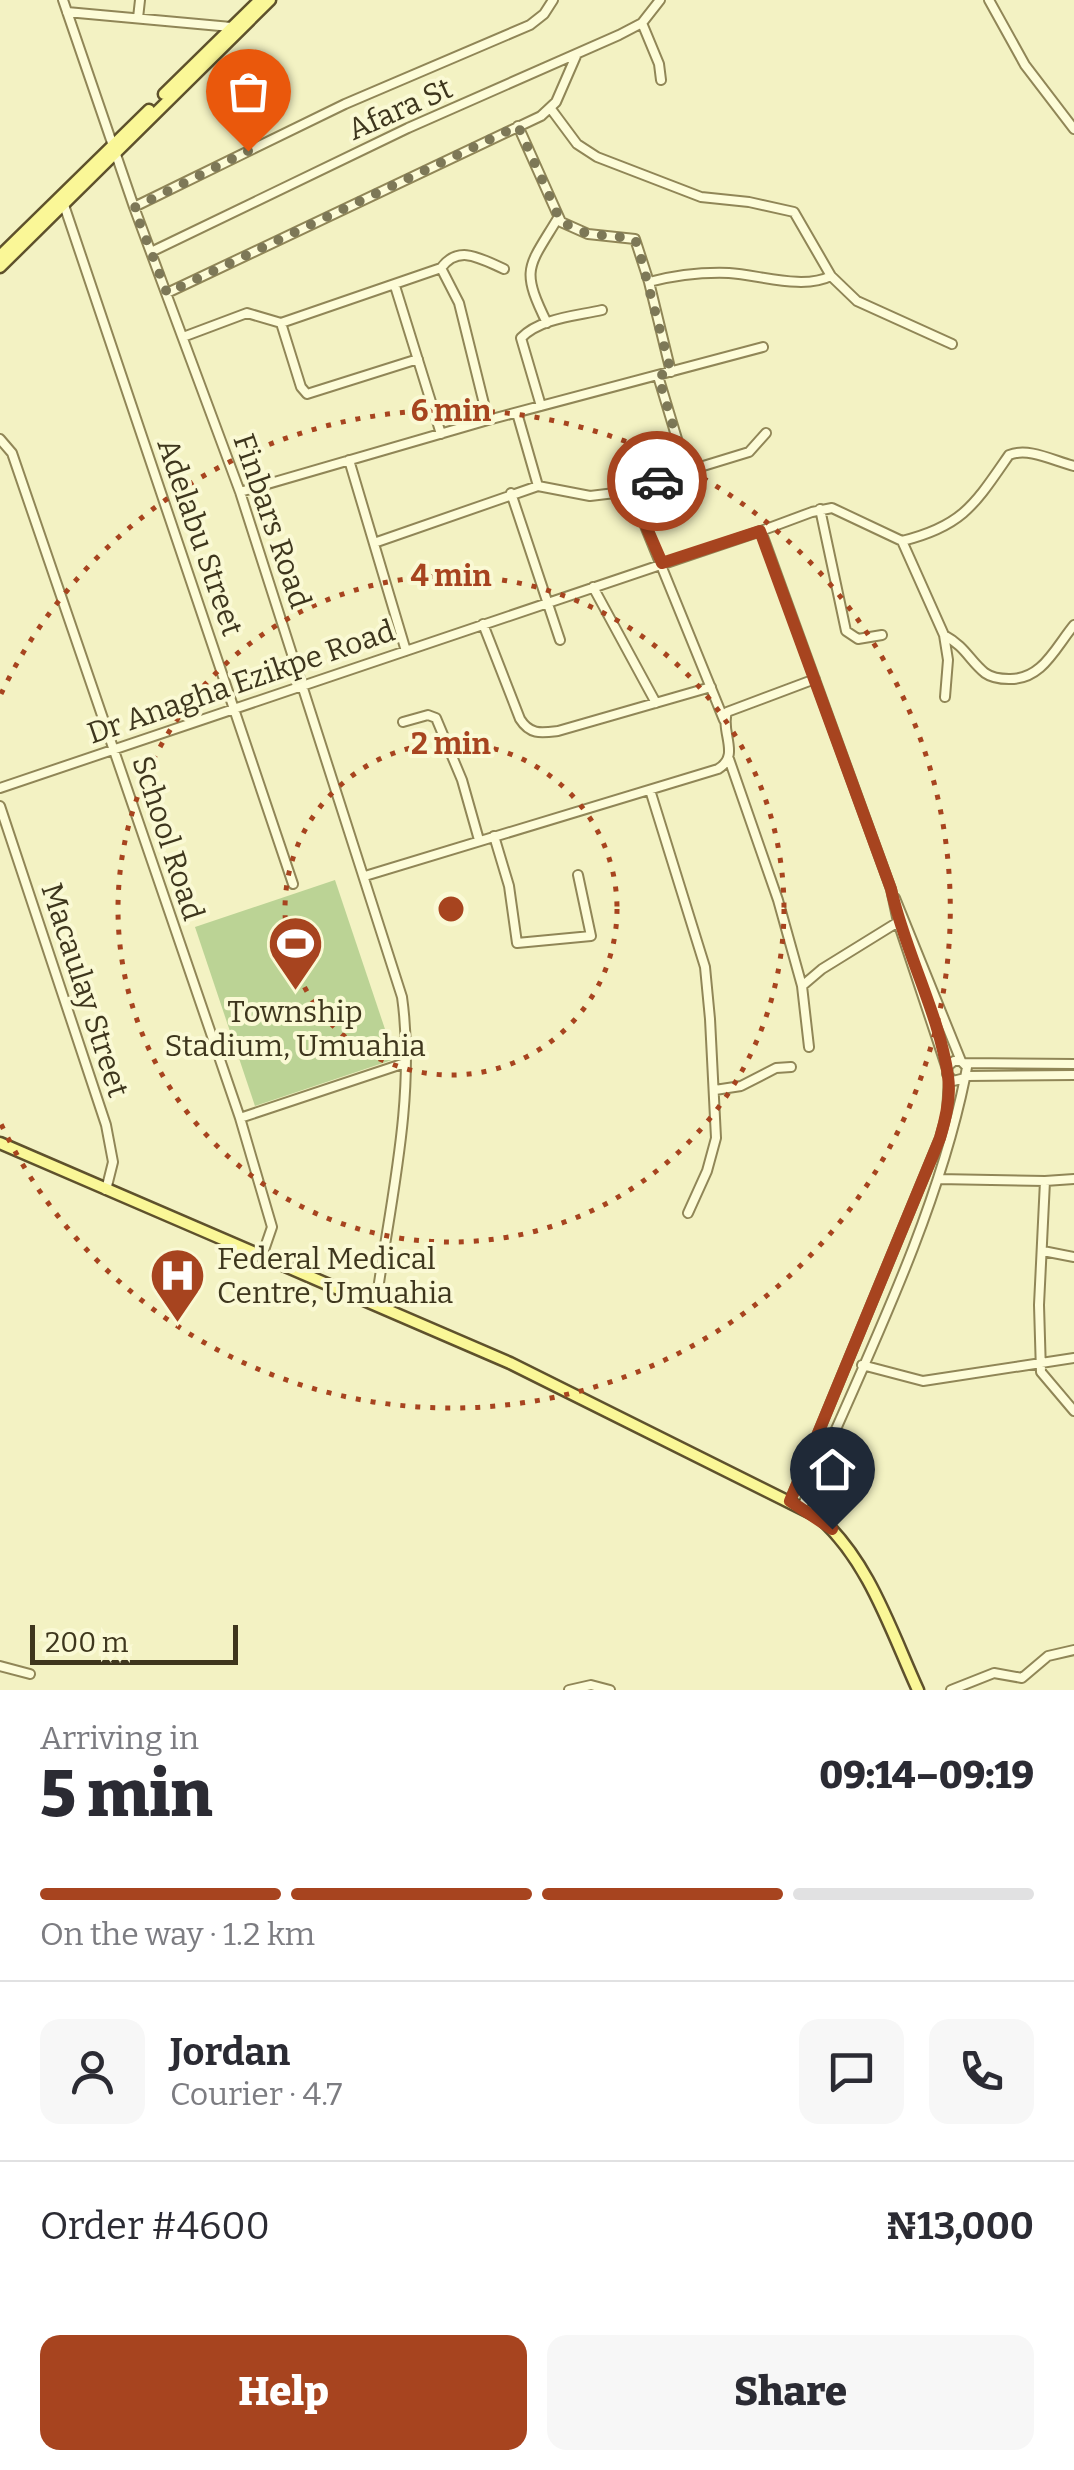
<!DOCTYPE html>
<html lang="en">
<head>
<meta charset="utf-8">
<style>
  :root { --surface:#fff; --page:#f7f7f7; --text:#2b2b33; --muted:#7c7c81; --line:#e1e1e2; --accent:#a7441f }
  body { margin:0; font-family:Bitter,serif; background:var(--page); color:var(--text); height:100vh; display:flex; flex-direction:column; font-size:38px; white-space:nowrap }
  * { box-sizing:border-box; margin:0 }
  p { font-size:32px; color:var(--muted) }
  .icon { flex:none; width:55px; height:55px; fill:none; stroke:currentColor; stroke-width:2; stroke-linecap:round; stroke-linejoin:round }
  .map { position:relative; height:1690px; overflow:hidden }
  .sheet { display:flex; flex-direction:column; background:var(--surface); flex:1 }
  .sheet>* { flex:none }
  .scale { position:absolute; left:30px; bottom:25px; width:208px; box-sizing:border-box; padding-left:10px; border:5px solid #3e361d; border-top:0; font-size:28px; line-height:35px; white-space:nowrap; color:#3e361d; -webkit-text-stroke:8px #faf9d4; paint-order:stroke }
  .pin { position:absolute; display:grid; place-items:center; width:85px; height:85px; color:#fff; margin:-102px -42px; border-radius:50% 50% 50% 0; rotate:-45deg; box-shadow:0 0 10px #0007 }
  .pin .icon { rotate:45deg }
  .courier { position:absolute; display:grid; place-items:center; width:100px; height:100px; margin:-50px; border:8px solid #a7441f; border-radius:50%; background:#fff; color:#222; box-shadow:0 2px 12px #0007 }
  .head em { font-style:normal; font-weight:800 }
  .head div { display:flex; flex-direction:column-reverse }
  .head { display:flex; align-items:center; justify-content:space-between; height:170px; padding:0 40px }
  h1 { font-size:65px; font-weight:800; line-height:75px }
  .bar { display:grid; grid-template-columns:repeat(4,1fr); gap:15px 10px; align-content:center; height:120px; padding:0 40px }
  .bar i { height:12px; border-radius:8px; background:var(--line) }
  .bar .current { background:var(--accent) }
  .bar p { grid-column:span 4 }
  .line { display:flex; align-items:center; gap:25px; padding:0 40px; border-top:2px solid var(--line) }
  .line div { flex:1 }
  .round { display:grid; place-items:center; flex:none; width:105px; height:105px; border-radius:20px; background:var(--page) }
  .cta { display:flex; gap:20px; margin-top:auto; padding:20px 40px }
  .cta a { flex:1; height:115px; border-radius:20px; background:var(--accent); color:#fff; font-size:40px; font-weight:800; line-height:115px; text-align:center }
  .cta a+a { background:var(--page); color:var(--text) }
  .map>svg:first-child { display:block }
  .grass { fill:#bbd395 }
  .lines { fill:none; stroke-linecap:round; stroke-linejoin:round }
  .minor-casing { stroke:#908657; stroke-width:12 }
  .major-casing { stroke:#5e512c; stroke-width:15 }
  .minor { stroke:#fdfcd8; stroke-width:8 }
  .major { stroke:#faf797; stroke-width:10 }
  .done { stroke:#7d7857; stroke-width:10; stroke-dasharray:0 18 }
  .route { stroke:#a7441f; stroke-width:12 }
  .ring { fill:none; stroke:#a7441f; stroke-width:5; stroke-dasharray:5 10 }
  .labels { text-anchor:middle; dominant-baseline:central; stroke-width:8; stroke-linejoin:round; paint-order:stroke }
  .street-label { font-size:30px; fill:#3e361d; stroke:#faf9d4 }
  .poi-label { font-size:30px; fill:#3e361d; stroke:#faf9d4 }
  .centre { fill:#a7441f; stroke:#faf9d4; stroke-width:5 }
  .ring-label { font-size:30px; text-anchor:middle; font-weight:bold; fill:#a7441f; stroke:#faf9d4; stroke-width:8; stroke-linejoin:round; paint-order:stroke }
</style>
</head>
<body>
<div class="map">
<svg width="1074" height="1690" viewBox="0 0 1074 1690">
  <rect width="100%" height="100%" fill="#f3f2c3"/>
  <path class="grass" d="M335,880L395,1059L255,1106L195,927Z"/>
  <g class="lines">
    <defs>
      <path id="minor" d="M63,0L134,207L240,492L402,997C416,1097 390,1203 376,1303
        M989,0L1025,65L1074,129
        M67,12L231,27
        M138,18L140,0
        M642,23L659,64L661,80
        M551,109L577,144L597,157L701,197L749,202L794,212L831,276L857,301L952,344
        M518,126L561,222L588,234L635,239L649,282L671,372
        M64,205L293,884
        M134,207L345,104L530,25L544,14L553,0
        M151,252L408,128L619,35L642,23L660,0
        M441,268C459,244 481,259 504,269
        M649,282C676,275 701,272 729,273C760,275 803,290 831,276
        M395,286L441,434
        M167,293L541,116L556,102L576,56
        M281,323L301,387L307,394L418,359
        M547,323C520,268 528,268 558,218
        M183,337L247,313L281,323L441,268L459,303L488,420
        M658,376L687,472
        M541,406L521,338C540,318 576,316 602,310
        M517,413L538,486
        M0,439L12,453L240,1118L272,1227L262,1256
        M349,460L406,651
        M630,489L724,720
        M240,492L488,420L763,347
        M511,493L560,640
        M820,509L846,631L858,639L882,635
        M761,531L812,512L832,508L902,541L944,635L948,660L945,697
        M902,541C963,526 975,504 1009,455C1029,447 1054,461 1074,466
        M374,543L538,486L590,496L615,493L749,452L766,433
        M593,587L656,703
        M483,624L520,719C530,735 541,733 558,731L711,687
        M944,635C966,647 969,660 985,673C992,678 1001,679 1009,679C1042,680 1055,648 1074,625
        M403,722L428,715L436,718L462,780L479,840
        M729,759L778,900L802,986
        M0,788L761,531L891,889L898,922L947,1069
        M650,790L705,967L710,1019L716,1138L707,1171L688,1213
        M0,806L106,1125L113,1162L106,1190
        M494,836L509,886L517,943L591,936L578,875
        M365,876L718,769C741,755 720,733 727,712L815,679
        M895,898L961,1061L967,1067L965,1078L953,1081L947,1074L948,1066L954,1061H961
        M809,1047L802,986L822,969L898,922
        M964,1063L1074,1064
        M967,1076L1074,1075
        M715,1090L741,1086L776,1068L791,1067
        M240,1118L405,1063
        M938,1179L1045,1181
        M1074,1179L1045,1181L1039,1305L1041,1372L1074,1411
        M1043,1251L1074,1257
        M862,1365L923,1381L1074,1358
        M790,1501L940,1138L947,1113L949,1078
        M802,1507C860,1370 935,1224 965,1078
        M0,1666L30,1674
        M569,1690L591,1685L610,1690
        M951,1690L994,1673L1022,1678L1048,1656L1074,1650"/>
      <path id="major" d="M164,94L260,0
        M0,256L149,110
        M0,267L270,0
        M0,1143L510,1363L819,1517C869,1561 891,1631 918,1690"/>
    </defs>
    <use href="#minor" class="minor-casing"/>
    <use href="#major" class="major-casing"/>
    <use href="#minor" class="minor"/>
    <use href="#major" class="major"/>
  </g>
  <g class="lines">
    <path class="done" d="M248,151L134,208L167,293L518,126L561,222L588,234L632,238L637,243L671,372L658,376L687,472L657,481"/>
    <path class="route" d="M657,481L630,489L662,563L760,531L891,889C905,952 939,1013 948,1076C951,1097 946,1118 940,1138L790,1501L832,1529"/>
  </g>
  <g class="ring">
    <circle cx="451" cy="909" r="166"/>
    <circle cx="451" cy="909" r="333"/>
    <path d="M1 694A499 499 0 1 1 1 1124"/>
  </g>
  <defs>
    <symbol id="stadium-pin" viewBox="-11 -11 22 30"><path d="M0 17L-7.5 6A9.5 9.5 0 1 1 7.5 6Z" fill="#a7441f" stroke="#faf9d4"/><path d="M0-5a6.5 5 0 1 0 0 10a6.5 5 0 1 0 0-10ZM-3.5-1.8h7v3.6h-7Z" fill="#fff"/></symbol>
    <symbol id="hospital-pin" viewBox="-11 -11 22 30"><path d="M0 17L-7.5 6A9.5 9.5 0 1 1 7.5 6Z" fill="#a7441f" stroke="#faf9d4"/><path d="M-5-5h3v3.5h4V-5h3V5h-3V1.5h-4V5h-3Z" fill="#fff"/></symbol>
  </defs>
  <g fill-rule="evenodd">
    <use href="#stadium-pin" x="264" y="912" width="63" height="86"/>
    <use href="#hospital-pin" x="146" y="1244" width="63" height="86"/>
  </g>
  <g class="labels">
    <g class="street-label">
      <text transform="translate(400 109) rotate(-24)">Afara St</text>
      <text transform="translate(272 521) rotate(71)">Finbars Road</text>
      <text transform="translate(200 537) rotate(71)">Adelabu Street</text>
      <text transform="translate(241 682) rotate(-19)">Dr Anagha Ezikpe Road</text>
      <text transform="translate(168 838) rotate(72)">School Road</text>
      <text transform="translate(85 990) rotate(72)">Macaulay Street</text>
    </g>
    <g class="poi-label">
      <text x="295" y="1012">Township<tspan x="295" dy="34">Stadium, Umuahia</tspan></text>
      <text x="217" y="1259" text-anchor="start">Federal Medical<tspan x="217" dy="34">Centre, Umuahia</tspan></text>
    </g>
  </g>
  <circle cx="451" cy="909" r="15" class="centre"/>
  <g class="ring-label">
    <text x="451" y="421">6 min</text>
    <text x="451" y="586">4 min</text>
    <text x="451" y="754">2 min</text>
  </g>
</svg>
<div class="scale">200 m</div>
<div class="pin" style="left:248px;top:151px;background:#ea580c"><svg class="icon" aria-label="bag" viewBox="0 0 24 24"><path d="M5 8h14l-1 12H6zM9 8a3 3 0 0 1 6 0"/></svg></div>
<div class="pin" style="left:832px;top:1529px;background:#1f2937"><svg class="icon" aria-label="home" viewBox="0 0 24 24"><path d="M3 11l9-7 9 7M6 9v11h12V9"/></svg></div>
<div class="courier" style="left:657px;top:481px"><svg class="icon" aria-label="car" viewBox="0 0 24 24"><path d="M5 17H2v-5l4-1 3-4h7l3 4 3 1v5h-3M9 17h6M6 11h13"/><circle cx="7" cy="17" r="2"/><circle cx="17" cy="17" r="2"/></svg></div>
</div>
<section class="sheet">
<div class="head"><div><h1>5 min</h1><p>Arriving in</p></div><em>09:14–09:19</em></div>
<div class="bar"><i class="current"></i><i class="current"></i><i class="current"></i><i></i><p>On the way · 1.2 km</p></div>
<div class="line" style="height:180px"><a class="round"><svg class="icon" aria-label="person" viewBox="0 0 24 24"><circle cx="12" cy="8" r="4"/><path d="M4 21q1-7 8-7t8 7"/></svg></a><div><b>Jordan</b><p>Courier · 4.7</p></div><a class="round"><svg class="icon" aria-label="chat" viewBox="0 0 24 24"><path d="M4 5h16v11H9l-5 4z"/></svg></a><a class="round"><svg class="icon" aria-label="phone" viewBox="0 0 24 24"><path d="M5 4h4l2 5-3 2q2 4 5 5l2-3 5 2v4C11 20 4 13 5 4z"/></svg></a></div>
<div class="line" style="height:130px"><div>Order #4600</div><b>₦13,000</b></div>
<div class="cta"><a>Help</a><a>Share</a></div>
</section>
</body>
</html>
